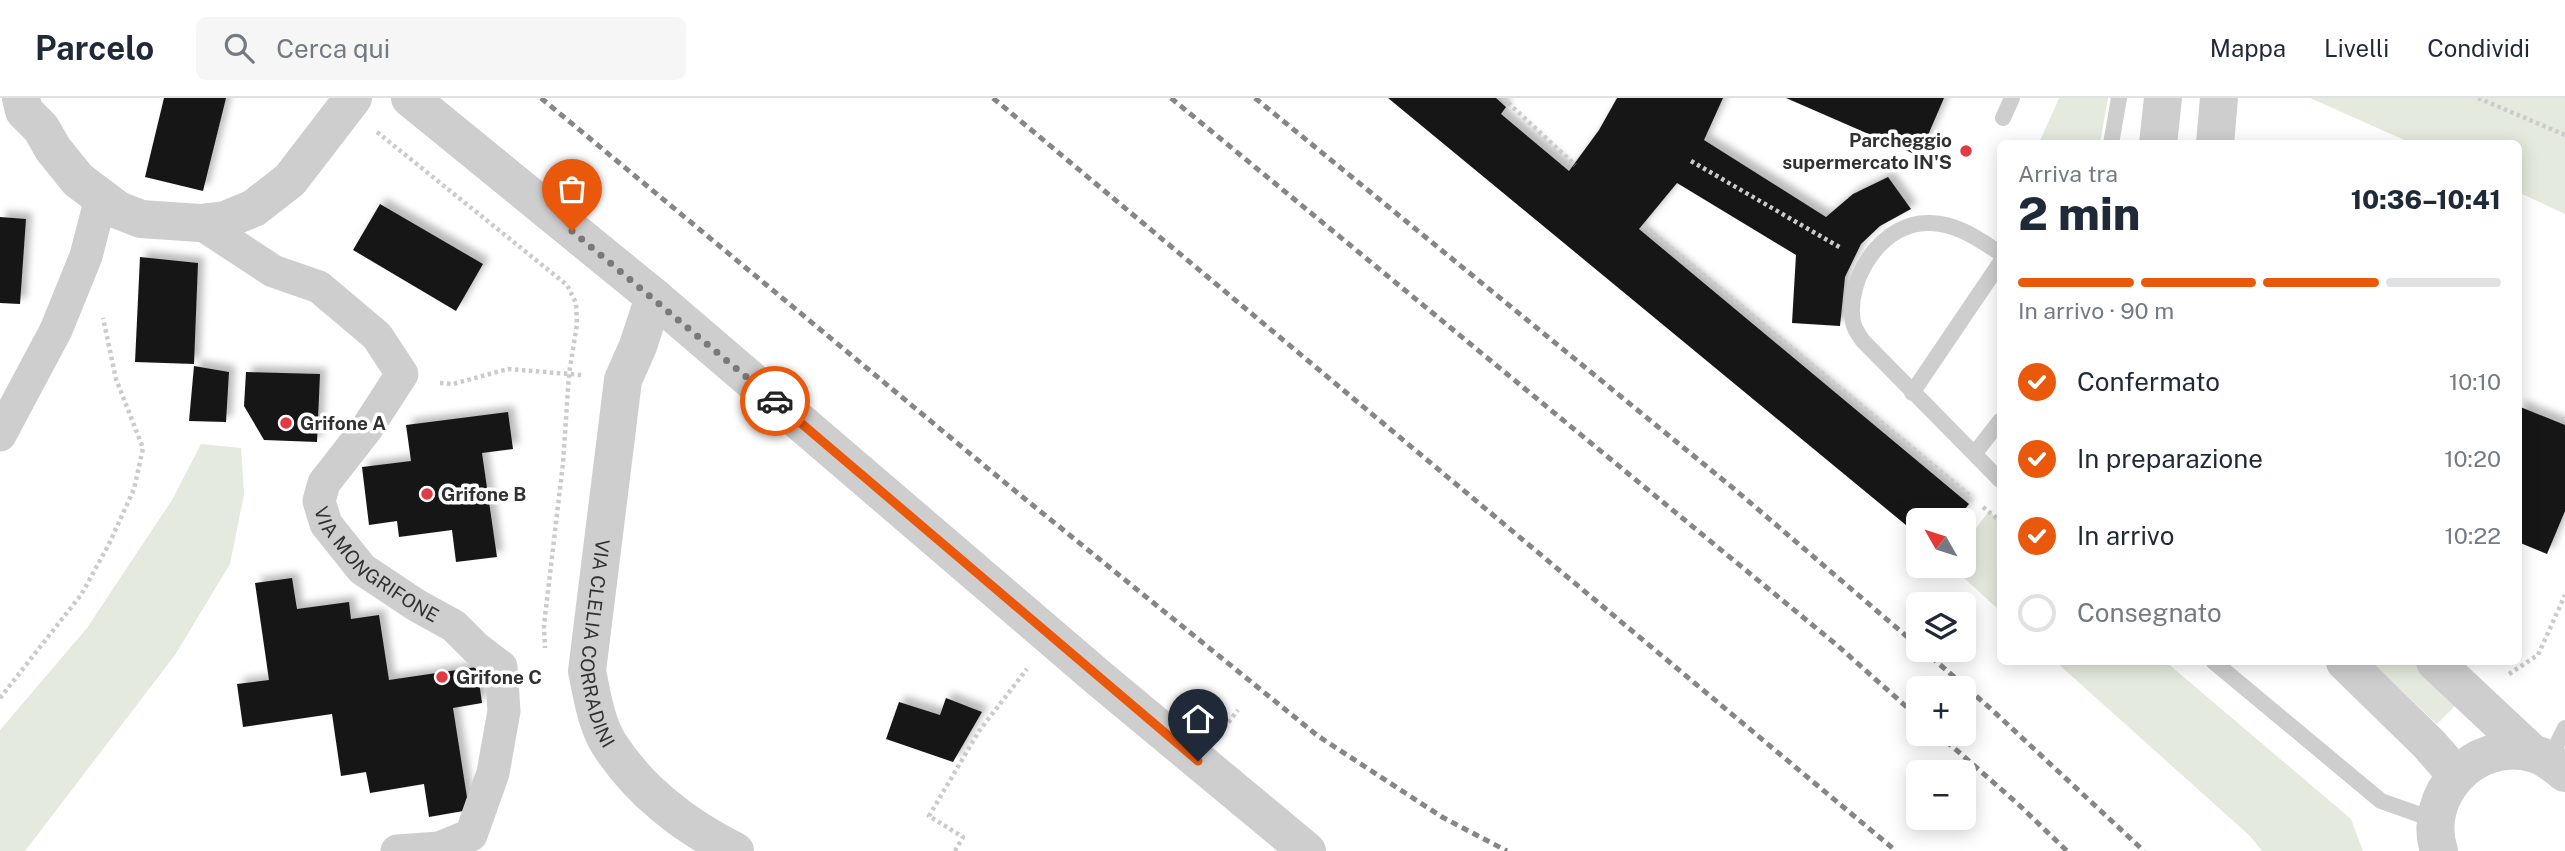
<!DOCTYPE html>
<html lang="it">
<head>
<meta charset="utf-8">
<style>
  :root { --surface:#fff; --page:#f6f6f7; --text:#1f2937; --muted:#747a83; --line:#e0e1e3; --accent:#ea580c }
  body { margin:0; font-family:"Public Sans",sans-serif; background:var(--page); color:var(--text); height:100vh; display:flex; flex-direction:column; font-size:26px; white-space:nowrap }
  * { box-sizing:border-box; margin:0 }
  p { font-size:23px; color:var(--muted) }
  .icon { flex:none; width:38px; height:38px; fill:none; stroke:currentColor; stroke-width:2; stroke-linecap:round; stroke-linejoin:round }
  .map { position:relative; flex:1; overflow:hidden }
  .drawer { position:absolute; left:1997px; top:42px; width:525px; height:525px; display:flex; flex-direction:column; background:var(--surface); border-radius:10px; box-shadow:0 4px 18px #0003 }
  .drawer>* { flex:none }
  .needle { width:46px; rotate:309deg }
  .fabs { position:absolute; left:1906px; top:410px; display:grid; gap:14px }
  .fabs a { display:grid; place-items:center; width:70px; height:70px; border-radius:10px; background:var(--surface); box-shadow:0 4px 18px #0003; font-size:35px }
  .pin { position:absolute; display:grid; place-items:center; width:60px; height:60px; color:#fff; margin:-72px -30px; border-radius:50% 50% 50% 0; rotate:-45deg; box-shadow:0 0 7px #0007 }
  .pin .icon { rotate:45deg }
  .courier { position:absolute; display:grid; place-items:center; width:70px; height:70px; margin:-35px; border:5px solid #ea580c; border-radius:50%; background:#fff; color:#222; box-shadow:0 2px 9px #0007 }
  .headline em { font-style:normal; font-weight:800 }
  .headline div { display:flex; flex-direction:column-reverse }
  .headline { display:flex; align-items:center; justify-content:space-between; height:119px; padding:0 21px }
  h1 { font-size:46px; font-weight:800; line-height:52px }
  .bar { display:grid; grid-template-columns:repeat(4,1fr); gap:10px 7px; align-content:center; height:84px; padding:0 21px }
  .bar i { height:9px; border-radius:5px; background:var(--line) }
  .bar .on { background:var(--accent) }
  .bar p { grid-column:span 4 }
  ol { padding:0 21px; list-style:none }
  li { display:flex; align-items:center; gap:21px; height:77px }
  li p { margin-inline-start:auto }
  li .icon { padding:7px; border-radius:50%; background:var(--accent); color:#fff; stroke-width:4 }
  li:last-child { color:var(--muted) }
  li i { width:38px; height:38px; border:4px solid var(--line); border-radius:50% }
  header { display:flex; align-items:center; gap:42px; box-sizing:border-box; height:98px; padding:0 35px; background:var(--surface); border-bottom:2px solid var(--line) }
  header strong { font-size:33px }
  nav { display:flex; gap:38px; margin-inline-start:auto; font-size:24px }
  .search { width:490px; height:63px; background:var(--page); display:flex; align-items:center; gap:18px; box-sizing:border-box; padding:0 24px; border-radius:10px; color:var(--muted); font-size:26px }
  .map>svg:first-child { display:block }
  .green { fill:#e4eadd }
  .building { fill:#181818; filter:url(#shadow) }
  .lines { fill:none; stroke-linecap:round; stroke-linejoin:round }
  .path { stroke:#cbcbcb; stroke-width:4.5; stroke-dasharray:3.5 3.5; stroke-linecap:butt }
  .service { stroke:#cecece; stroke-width:16 }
  .minor { stroke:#cecece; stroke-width:33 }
  .tertiary { stroke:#cecece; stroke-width:38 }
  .rail { stroke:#868686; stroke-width:5; stroke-dasharray:7 5; stroke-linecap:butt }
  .done { stroke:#797979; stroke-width:7; stroke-dasharray:0 12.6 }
  .route { stroke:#ea580c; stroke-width:9 }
  .poi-dot { fill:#e03a45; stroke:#fff; stroke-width:2.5 }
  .labels { text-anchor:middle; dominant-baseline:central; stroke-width:7; stroke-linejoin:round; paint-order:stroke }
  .poi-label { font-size:19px; font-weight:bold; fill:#313131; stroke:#fff; text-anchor:start }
  .street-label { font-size:19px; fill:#313131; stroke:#fff }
</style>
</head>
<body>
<header>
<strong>Parcelo</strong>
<div class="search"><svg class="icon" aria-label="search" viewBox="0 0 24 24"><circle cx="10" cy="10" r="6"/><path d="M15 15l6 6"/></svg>Cerca qui</div>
<nav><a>Mappa</a><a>Livelli</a><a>Condividi</a></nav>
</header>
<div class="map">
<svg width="2565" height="753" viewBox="0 0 2565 753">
  <defs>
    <filter id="shadow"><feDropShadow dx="6" dy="-6" stdDeviation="3.5" flood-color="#0004"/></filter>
  </defs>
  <rect width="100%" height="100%" fill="#fff"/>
  <path class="green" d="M2059,0H2108L2100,45H2039Z
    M2310,0H2565V116L2518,94V46L2411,45Z
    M201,346L241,350L244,396L230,466L175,557L25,753H0V632L87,530L172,402Z
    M1989,413L2000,423V513L1950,467H1964V446Z
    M2056,564H2166L2351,721L2363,753H2262L2250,738Z
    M2371,564H2417L2459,604L2437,626Z"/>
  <path class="building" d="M164,0H226L203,93L145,79Z
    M1388,0H1496L1506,9L1501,16L1569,73L1599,32L1617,0H1723L1704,42L1826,119L1853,96L1888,79L1911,111L1880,128L1861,146L1845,179L1840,228L1792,225L1796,157L1677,85L1639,131L1969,406L1956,422H1918V437Z
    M1786,0H1944L1919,58Z
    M380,106L483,166L456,213L353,152Z
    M0,119L26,121L20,206L0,205Z
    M140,159L198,165L194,266L135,264Z
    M194,268L229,274L226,324L189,323Z
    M246,274L320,276L317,344L264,342L244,308Z
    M2518,308L2565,327V413L2547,456L2518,444Z
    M508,314L513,351L482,355L497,459L456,464L452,432L399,439L397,423L369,427L362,369L411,363L406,327Z
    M292,480L297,511L349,504L351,521L379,517L389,582L477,569L482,605L453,610L469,712L429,719L424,686L370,695L366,674L341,678L332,616L243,629L237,586L269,582L255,485Z
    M946,600L982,614L953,664L886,641L899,604L940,617Z"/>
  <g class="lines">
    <path class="path" d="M1503,0L1575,67
      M2478,0L2565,37
      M377,34L567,187L576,205L577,226L569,276L563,365L544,527L545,550
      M1691,63L1841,150
      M1643,127L1969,397
      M440,285L453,286L508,271L582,277
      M1983,409L1999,422
      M2509,576L2538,557L2565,497
      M0,600L81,497L109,446L134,391L143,350L116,281L103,220
      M1224,630L1238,612
      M955,753L963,739L929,718L979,633L1027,571"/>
    <path class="service" d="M2003,20L2012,0
      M2111,46L2119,0
      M2000,155C1978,141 1958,126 1931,125C1883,122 1845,181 1853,224C1854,231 1859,237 1863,243L2000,382
      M1912,295L2000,165
      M1975,355L2000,323
      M2214,564L2381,703L2435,722
      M2549,662L2565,630"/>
    <g class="minor">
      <path id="s1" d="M200,125L273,173L319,189L377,238L402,276L367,330L324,385L319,403L326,426L362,471L416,507L454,528L476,550L501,569L504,613L493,675L471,737L439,750L397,753"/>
      <path d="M0,337L56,232L86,158L101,100"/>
    </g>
    <g class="tertiary">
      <path d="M21,0L24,13L41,30L53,51L78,82L118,112L141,121L200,125L225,122L254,110L290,82L353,0"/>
      <path d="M410,0L654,199L1100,581L1307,753"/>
      <path d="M2158,46L2163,0"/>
      <path d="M2215,46L2219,0"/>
      <path id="s2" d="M654,199L638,248L623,282L587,573C592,597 596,625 609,646C639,693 686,729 735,753"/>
      <path d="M2345,564L2429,646L2456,677"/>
      <path d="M2435,564L2532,655"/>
      <path d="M2439,753C2421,697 2474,640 2532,655C2545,658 2555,667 2565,675"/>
    </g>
    <path class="rail" d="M541,0L1009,388L1318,638L1442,719L1507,753
      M993,0L1896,753
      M1171,0L1838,548L1918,619
      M1255,0L1733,390L1918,548
      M1922,551L1991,611L2144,753
      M1937,635L2018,706L2067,753"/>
  </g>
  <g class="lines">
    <path class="done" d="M572,133L775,303"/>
    <path class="route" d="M775,303L1198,663"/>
  </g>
  <g class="poi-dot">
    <circle cx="1966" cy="53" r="7"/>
    <circle cx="286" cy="325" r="7"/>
    <circle cx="427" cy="396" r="7"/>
    <circle cx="442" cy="579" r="7"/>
  </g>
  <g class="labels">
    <g class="poi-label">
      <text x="1952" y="42" text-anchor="end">Parcheggio<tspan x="1952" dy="22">supermercato IN'S</tspan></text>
      <text x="300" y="325">Grifone A</text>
      <text x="441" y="396">Grifone B</text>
      <text x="456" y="579">Grifone C</text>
    </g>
    <g class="street-label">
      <text stroke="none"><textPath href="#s1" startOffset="499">VIA MONGRIFONE</textPath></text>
      <text stroke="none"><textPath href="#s2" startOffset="355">VIA CLELIA CORRADINI</textPath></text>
    </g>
  </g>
</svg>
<div class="fabs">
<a><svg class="needle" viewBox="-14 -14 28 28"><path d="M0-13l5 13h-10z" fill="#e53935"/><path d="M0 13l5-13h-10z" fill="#747a83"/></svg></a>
<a><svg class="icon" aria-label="layers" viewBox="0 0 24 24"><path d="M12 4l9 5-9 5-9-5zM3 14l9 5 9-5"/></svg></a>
<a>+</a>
<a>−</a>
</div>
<div class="pin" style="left:572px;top:133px;background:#ea580c"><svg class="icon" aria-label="bag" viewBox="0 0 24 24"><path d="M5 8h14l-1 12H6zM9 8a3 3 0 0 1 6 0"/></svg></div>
<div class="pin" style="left:1198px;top:663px;background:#1f2937"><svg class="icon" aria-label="home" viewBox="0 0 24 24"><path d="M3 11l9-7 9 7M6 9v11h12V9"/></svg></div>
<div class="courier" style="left:775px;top:303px"><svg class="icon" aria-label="car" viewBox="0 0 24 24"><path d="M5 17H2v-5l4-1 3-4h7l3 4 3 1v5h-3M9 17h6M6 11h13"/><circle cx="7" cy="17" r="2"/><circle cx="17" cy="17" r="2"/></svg></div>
<section class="drawer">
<div class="headline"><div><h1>2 min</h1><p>Arriva tra</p></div><em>10:36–10:41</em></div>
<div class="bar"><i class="on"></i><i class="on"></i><i class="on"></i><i></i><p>In arrivo · 90 m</p></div>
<ol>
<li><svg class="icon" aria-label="check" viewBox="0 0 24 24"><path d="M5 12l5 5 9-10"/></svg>Confermato<p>10:10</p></li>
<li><svg class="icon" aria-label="check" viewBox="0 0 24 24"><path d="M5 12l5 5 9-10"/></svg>In preparazione<p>10:20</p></li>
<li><svg class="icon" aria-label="check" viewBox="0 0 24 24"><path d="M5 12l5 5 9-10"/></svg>In arrivo<p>10:22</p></li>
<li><i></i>Consegnato</li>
</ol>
</section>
</div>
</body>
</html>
